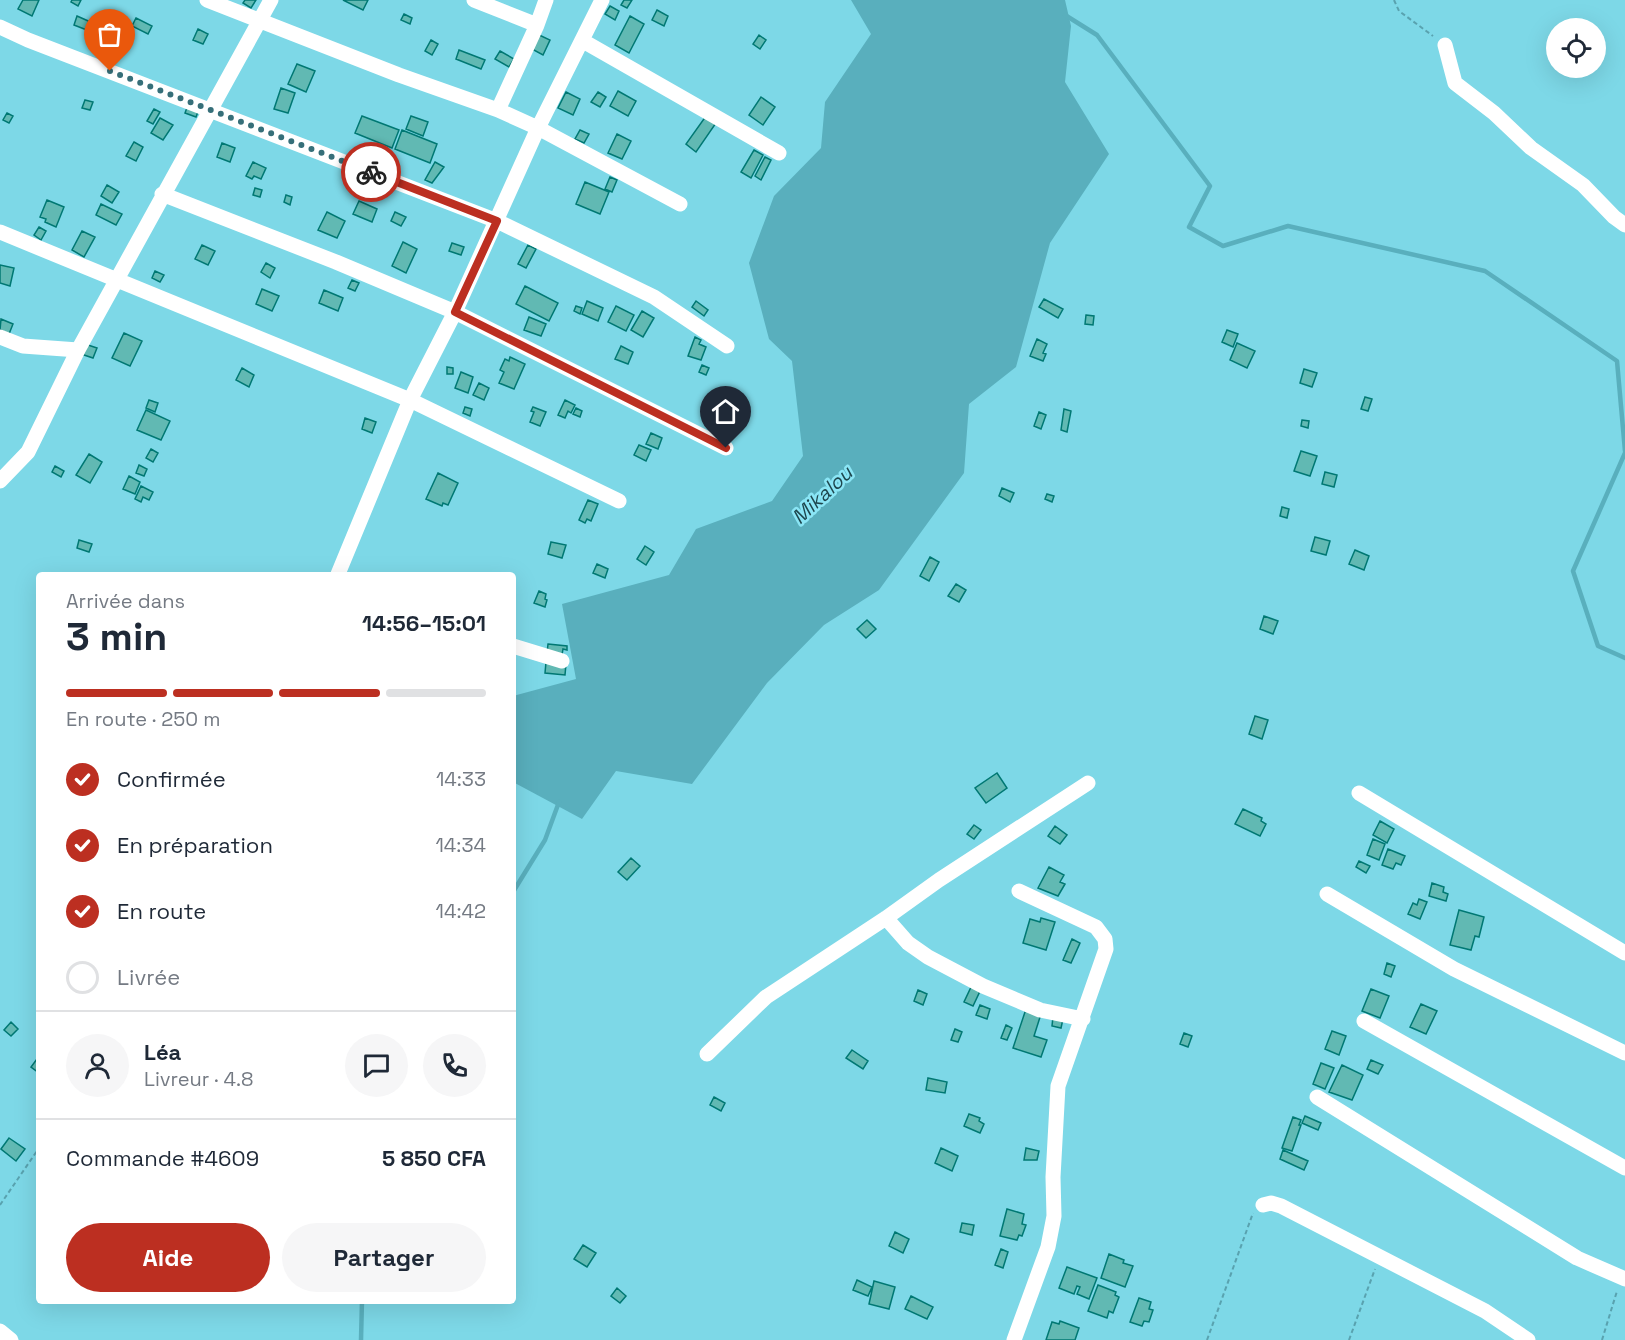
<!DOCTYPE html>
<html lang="fr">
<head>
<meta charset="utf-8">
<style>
  :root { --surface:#fff; --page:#f6f6f7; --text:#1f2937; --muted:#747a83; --line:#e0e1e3; --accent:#bc2f21 }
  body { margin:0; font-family:"Space Grotesk",sans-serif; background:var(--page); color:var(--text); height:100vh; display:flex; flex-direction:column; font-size:22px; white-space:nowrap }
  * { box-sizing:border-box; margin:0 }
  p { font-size:20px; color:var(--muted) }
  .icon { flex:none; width:33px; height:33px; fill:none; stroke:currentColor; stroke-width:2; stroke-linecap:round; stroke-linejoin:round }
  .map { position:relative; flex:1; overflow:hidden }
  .details { position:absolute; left:36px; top:572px; width:480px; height:732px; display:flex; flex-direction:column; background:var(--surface); border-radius:6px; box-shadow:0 6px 24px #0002 }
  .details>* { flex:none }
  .tools { position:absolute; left:1546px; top:18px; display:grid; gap:12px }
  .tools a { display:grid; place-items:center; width:60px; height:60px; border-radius:50%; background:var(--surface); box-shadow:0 6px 24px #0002; font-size:30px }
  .pin { position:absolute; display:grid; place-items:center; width:51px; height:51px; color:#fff; margin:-62px -26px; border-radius:50% 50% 50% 0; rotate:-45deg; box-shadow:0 0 6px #0007 }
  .pin .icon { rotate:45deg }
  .courier { position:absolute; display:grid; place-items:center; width:60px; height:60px; margin:-30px; border:4px solid #bc2f21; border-radius:50%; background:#fff; color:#222; box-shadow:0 2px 8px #0007 }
  .head em { font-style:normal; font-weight:700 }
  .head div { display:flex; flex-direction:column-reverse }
  .head { display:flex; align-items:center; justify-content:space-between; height:102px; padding:0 30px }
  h1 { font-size:39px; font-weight:700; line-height:45px }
  .bar { display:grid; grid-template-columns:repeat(4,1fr); gap:9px 6px; align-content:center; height:72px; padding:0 30px }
  .bar i { height:8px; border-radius:4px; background:var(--line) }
  .bar .active { background:var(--accent) }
  .bar p { grid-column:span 4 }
  .line { display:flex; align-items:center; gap:15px; padding:0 30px; border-top:2px solid var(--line) }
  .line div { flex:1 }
  .round { display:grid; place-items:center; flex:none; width:63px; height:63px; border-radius:32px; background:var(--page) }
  ol { padding:0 30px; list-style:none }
  li { display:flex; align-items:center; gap:18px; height:66px }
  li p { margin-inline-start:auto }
  li .icon { padding:6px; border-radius:50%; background:var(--accent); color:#fff; stroke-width:4 }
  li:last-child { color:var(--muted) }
  li i { width:33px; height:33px; border:3px solid var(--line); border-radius:50% }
  .action { display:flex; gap:12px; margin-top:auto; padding:12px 30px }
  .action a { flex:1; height:69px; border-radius:36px; background:var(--accent); color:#fff; font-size:24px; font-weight:700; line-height:69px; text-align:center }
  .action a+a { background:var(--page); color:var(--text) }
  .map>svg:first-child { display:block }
  .water { fill:#59afbd }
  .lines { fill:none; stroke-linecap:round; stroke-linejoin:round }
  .stream { stroke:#59afbd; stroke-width:4.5 }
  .building { fill:#61b9b3; stroke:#007873; stroke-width:1.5 }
  .path { stroke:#59a2af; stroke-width:2; stroke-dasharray:4.5 3; stroke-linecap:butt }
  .street { stroke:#fff; stroke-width:15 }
  .done { stroke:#366f79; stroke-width:6; stroke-dasharray:0 10.8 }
  .route { stroke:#bc2f21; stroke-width:8 }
  .labels { text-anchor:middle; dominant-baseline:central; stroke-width:5; stroke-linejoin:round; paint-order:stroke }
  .water-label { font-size:20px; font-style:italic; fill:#1e464d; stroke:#8ae5f5 }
</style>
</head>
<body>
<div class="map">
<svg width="1625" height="1340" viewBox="0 0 1625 1340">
  <rect width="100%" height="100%" fill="#7dd8e7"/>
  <path class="water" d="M851,0H1065L1071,26L1065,82L1109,154L1050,243L1016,367L969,404L964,473L879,590L824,625L767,683L692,784L616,771L582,819L513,782V696L576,679L562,604L669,575L696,529L772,501L803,456L792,361L769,339L749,263L774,196L821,148L825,102L871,34Z"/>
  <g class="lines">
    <path class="stream" d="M1065,15L1097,35L1210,186L1189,227L1223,246L1288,226L1485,271L1617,361L1625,451
      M1625,453L1573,571L1598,646L1625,658
      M513,892L545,840L559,802
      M361,1340L362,1300"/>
  </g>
  <path class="building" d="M23,0H39L32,16L18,9Z
    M72,0H81L78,6L71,2Z
    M245,0H256L251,8L243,3Z
    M343,0H368L363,10Z
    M624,0H632L627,8L621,5Z
    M610,6L619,11L615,20L605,14Z
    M657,10L668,16L664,26L652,20Z
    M404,14L412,18L410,24L401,20Z
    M77,16L95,24L92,32L74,25Z
    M630,16L644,24L629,53L615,45Z
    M136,18L152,26L148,34L132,26Z
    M198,29L208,34L203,44L193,40Z
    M537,34L550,40L543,55L530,48Z
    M759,35L766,40L760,49L753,44Z
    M431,40L438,44L432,55L425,51Z
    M459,50L485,60L481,69L456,59Z
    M500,51L514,59L509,67L495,59Z
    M297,64L315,71L306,92L288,84Z
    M281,88L295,93L288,113L274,109Z
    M618,91L636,101L628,116L610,106Z
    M566,92L580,99L573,115L558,108Z
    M598,92L606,97L600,107L591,102Z
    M761,97L775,107L763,125L749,115Z
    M85,100L93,102L90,110L82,108Z
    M188,105L199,109L196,117L185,113Z
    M154,109L160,112L153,124L147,121Z
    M7,113L13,116L9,123L3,120Z
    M362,116L399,130L392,148L355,133Z
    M411,116L428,122L423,136L406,129Z
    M706,116L716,123L696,152L686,144Z
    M160,118L173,125L163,140L151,133Z
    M402,130L437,144L430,163L395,149Z
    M580,130L589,134L584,143L575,139Z
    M617,134L631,141L622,159L608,153Z
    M134,142L143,147L136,161L126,156Z
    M222,143L235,148L230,162L217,157Z
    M754,150L763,155L751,178L741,172Z
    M765,157L771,160L761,180L755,176Z
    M253,162L266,168L261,179L254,176L252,179L246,176Z
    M435,162L444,167L432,183L425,180Z
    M610,177L617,180L612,192L605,189Z
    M585,182L609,192L600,214L576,204Z
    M107,185L119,192L112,203L101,196Z
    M255,188L262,190L260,197L253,195Z
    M286,195L292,197L290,205L284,202Z
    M47,200L64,207L56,227L45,222L46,219L40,217Z
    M359,201L377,209L372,222L353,214Z
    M101,204L122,214L116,225L96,215Z
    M327,212L345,221L337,238L318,230Z
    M395,212L406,217L401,226L391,221Z
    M39,227L46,231L41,240L34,235Z
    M82,231L95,237L84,257L72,250Z
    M403,242L417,249L406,273L392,266Z
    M452,243L464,247L461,255L449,251Z
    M202,245L215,251L208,265L195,259Z
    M528,245L536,249L526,268L518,264Z
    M266,263L275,268L270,278L261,272Z
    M0,265L14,268L10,286L0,283Z
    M155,271L164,275L160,282L152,278Z
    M352,280L359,283L355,291L348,288Z
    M525,286L558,303L549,321L516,304Z
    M262,289L279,296L272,311L256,304Z
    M324,290L343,298L338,311L319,303Z
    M1044,299L1063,309L1058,318L1039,307Z
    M587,301L603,308L598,321L582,314Z
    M696,301L708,310L704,316L692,307Z
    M576,306L582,308L580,314L574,311Z
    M616,306L634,315L626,331L608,322Z
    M642,311L654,318L643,337L631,330Z
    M1086,315L1094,316L1093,325L1085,324Z
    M529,317L546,324L541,336L524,330Z
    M1,319L13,324L9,334L0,330Z
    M1227,330L1238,334L1233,347L1222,342Z
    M124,333L142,341L130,366L112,358Z
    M695,337L701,340L699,344L706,347L701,360L688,356Z
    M1037,339L1047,344L1043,353L1046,354L1043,361L1030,356Z
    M1237,343L1255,351L1247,368L1230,360Z
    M85,344L97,348L93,358L81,354Z
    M621,346L633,352L628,364L615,359Z
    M510,357L525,364L514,389L499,383L504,372L500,370L505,359L509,361Z
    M702,365L709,368L706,375L699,372Z
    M447,367L453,368V374H447Z
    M242,368L254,375L249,387L236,380Z
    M1304,369L1317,373L1312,387L1300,383Z
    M461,372L473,377L468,393L455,388Z
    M479,383L489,388L484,400L473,395Z
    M1365,397L1372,399L1368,411L1361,409Z
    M149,400L158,403L155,412L146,408Z
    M565,400L575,405L571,413L568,411L565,418L558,415Z
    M465,407L472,409L470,416L463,413Z
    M533,407L546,412L540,426L530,422L534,412L531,411Z
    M576,408L582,411L580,417L573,414Z
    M1064,409L1071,411L1067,432L1061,430Z
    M146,410L170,421L161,440L137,430Z
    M1039,412L1046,415L1041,429L1034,426Z
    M365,418L376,422L372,433L362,429Z
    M1302,420L1309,421L1308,428L1301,426Z
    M651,433L662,438L658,449L646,444Z
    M639,445L651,450L646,461L634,455Z
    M151,449L158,453L153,462L146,458Z
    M1301,451L1317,456L1310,476L1294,471Z
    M89,454L102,462L90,483L76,475Z
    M139,465L147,469L144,476L136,473Z
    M55,466L64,471L61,477L52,472Z
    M1325,472L1337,475L1334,487L1322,484Z
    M438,473L458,483L448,505L443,503L442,506L426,499Z
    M129,476L140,482L135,494L123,489Z
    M141,486L153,492L149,500L143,497L141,502L135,499Z
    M1002,488L1014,493L1010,502L999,496Z
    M1047,494L1054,496L1052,502L1045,499Z
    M588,500L598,504L591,521L587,519L585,523L579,520Z
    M1282,507L1289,509L1287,518L1280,516Z
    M1315,537L1330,541L1326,555L1311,551Z
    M79,540L92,544L89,552L77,548Z
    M551,542L566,545L562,558L548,554Z
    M645,546L654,552L646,565L637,559Z
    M1355,550L1369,556L1364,570L1349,564Z
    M930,557L939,562L929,581L920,576Z
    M597,564L608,569L605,578L593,573Z
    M956,584L966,590L959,602L948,596Z
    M539,591L546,594L545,599L547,600L545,607L534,603Z
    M1264,616L1278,621L1273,634L1260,629Z
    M867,620L876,629L866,638L857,629Z
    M548,644L567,646V650L563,649L562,655L547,653Z
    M546,662L566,664L565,675L545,673Z
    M1255,716L1268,720L1262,739L1249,734Z
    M997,773L1007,788L986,803L975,788Z
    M1243,809L1262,818L1261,821L1266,824L1260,836L1235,824Z
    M1380,821L1394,829L1387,843L1373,835Z
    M974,825L981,830L974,839L967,834Z
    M1055,826L1067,835L1060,844L1048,836Z
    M1373,839L1385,844L1379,860L1367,855Z
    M1388,849L1405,856L1401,865L1396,863L1393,869L1382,865Z
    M631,858L640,866L627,880L618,872Z
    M1359,861L1370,866L1366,873L1356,867Z
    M1049,867L1064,875L1060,882L1065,884L1058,896L1038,888Z
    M1432,883L1444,887L1443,892L1448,894L1446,901L1429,896Z
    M1419,899L1427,902L1420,919L1408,914L1413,903L1417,905Z
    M1459,910L1484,917L1479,937L1475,936L1471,950L1450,945Z
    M1041,918L1055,922L1046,950L1023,943L1030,919L1040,922Z
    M1072,939L1080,943L1071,963L1063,960Z
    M1387,963L1395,966L1391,977L1384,974Z
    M972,985L981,989L973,1006L964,1002Z
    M1371,989L1389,996L1380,1018L1362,1011Z
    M918,990L927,994L923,1005L914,1001Z
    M1421,1004L1437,1011L1426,1034L1410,1027Z
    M980,1005L990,1009L987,1019L976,1015Z
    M1026,1009L1041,1014L1034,1036L1047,1040L1041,1057L1013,1048Z
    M1053,1017L1063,1019L1061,1028L1052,1026Z
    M11,1022L18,1029L11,1036L4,1030Z
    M1006,1025L1012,1028L1007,1040L1001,1038Z
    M955,1029L962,1032L958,1042L951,1040Z
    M1332,1031L1346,1036L1339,1055L1325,1049Z
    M1184,1033L1192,1036L1188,1047L1180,1044Z
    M852,1050L868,1061L863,1069L846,1058Z
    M37,1059L39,1061V1073L31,1067Z
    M1371,1060L1383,1065L1378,1074L1367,1069Z
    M1321,1063L1334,1068L1325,1089L1313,1084Z
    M1342,1065L1363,1075L1352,1100L1329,1092Z
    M928,1078L947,1082L945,1093L926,1090Z
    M714,1097L725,1103L721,1111L710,1105Z
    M969,1114L980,1118L979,1121L984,1124L980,1133L964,1126Z
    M1305,1116L1321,1123L1318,1130L1302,1123Z
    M1293,1117L1301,1120L1299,1125H1301L1292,1151L1282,1148Z
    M9,1138L25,1149L16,1161L1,1149Z
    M941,1148L958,1156L952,1171L935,1163Z
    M1026,1148L1039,1151L1037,1160H1024Z
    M1283,1150L1308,1161L1304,1170L1280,1159Z
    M1007,1209L1024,1214L1022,1224L1026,1225L1022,1236L1019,1235L1017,1240L1000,1236Z
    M962,1223L974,1225L972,1235L960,1232Z
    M895,1232L909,1239L903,1253L889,1246Z
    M583,1245L596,1253L587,1267L574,1259Z
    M1001,1249L1008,1252L1003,1268L995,1265Z
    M1109,1254L1124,1260L1123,1263L1133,1266L1125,1287L1101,1278Z
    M1067,1267L1097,1278L1089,1299L1077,1294L1080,1287L1077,1286L1074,1294L1059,1288Z
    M857,1280L872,1287L868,1296L853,1290Z
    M874,1281L895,1287L889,1309L869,1304Z
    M1098,1285L1116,1292L1115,1295L1119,1297L1113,1313L1109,1311L1107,1318L1088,1311Z
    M617,1288L626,1296L620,1303L611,1296Z
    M911,1296L933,1307L927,1319L905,1309Z
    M1139,1298L1151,1302L1149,1309L1153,1310L1149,1322L1144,1321L1142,1326L1130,1322Z
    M1060,1321L1079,1328L1075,1340H1046L1052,1322L1059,1324Z"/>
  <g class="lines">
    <path class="path" d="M1394,0L1399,11L1433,36
      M0,1205L39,1148
      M1207,1340L1253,1213
      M1349,1340L1375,1269
      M1602,1340L1617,1291"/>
    <path class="street" d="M207,0L399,75L498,110L538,128L680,204
      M474,0L537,25
      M0,27L28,40L497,221L654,297L727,346
      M583,41L779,153
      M1445,45L1455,83L1494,113L1531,148L1583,185L1614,217L1625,225
      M498,110L537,25L546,0
      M162,194L336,262L455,312L726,448
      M0,232L410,400L619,501
      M0,337L23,346L78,350
      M0,481L28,452L78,350L271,0
      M338,574L410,400L455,312L538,128L602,0
      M513,646L562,661
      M1359,793L1625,953
      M1327,894L1454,969L1625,1053
      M886,918L908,943L928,957L983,986L1040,1010L1083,1019
      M1364,1021L1625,1168
      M707,1054L766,997L886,918L939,880L1088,783
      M1317,1097L1577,1258L1625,1279
      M1263,1205L1271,1203L1281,1206L1485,1311L1528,1340
      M0,1331L11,1340
      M1014,1340L1048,1247L1054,1216L1053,1177L1058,1086L1106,949L1105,939L1096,927L1019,891"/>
  </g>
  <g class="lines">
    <path class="done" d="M110,71L371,172"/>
    <path class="route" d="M371,172L497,221L455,312L726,448"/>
  </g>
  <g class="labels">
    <g class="water-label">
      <text transform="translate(822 495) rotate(-43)">Mikalou</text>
    </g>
  </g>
</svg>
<div class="tools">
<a><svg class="icon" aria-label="locate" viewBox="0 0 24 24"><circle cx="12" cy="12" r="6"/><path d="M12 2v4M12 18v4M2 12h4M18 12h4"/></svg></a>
</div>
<div class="pin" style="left:110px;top:71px;background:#ea580c"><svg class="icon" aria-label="bag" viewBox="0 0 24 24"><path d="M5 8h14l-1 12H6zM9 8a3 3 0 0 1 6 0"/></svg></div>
<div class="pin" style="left:726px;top:448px;background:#1f2937"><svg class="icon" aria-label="home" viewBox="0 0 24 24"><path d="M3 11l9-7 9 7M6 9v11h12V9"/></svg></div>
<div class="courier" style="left:371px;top:172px"><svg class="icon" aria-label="bike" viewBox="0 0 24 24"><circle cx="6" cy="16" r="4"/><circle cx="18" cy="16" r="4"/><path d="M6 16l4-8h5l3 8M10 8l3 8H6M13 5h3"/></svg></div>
<section class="details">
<div class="head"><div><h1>3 min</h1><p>Arrivée dans</p></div><em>14:56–15:01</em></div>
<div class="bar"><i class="active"></i><i class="active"></i><i class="active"></i><i></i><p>En route · 250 m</p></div>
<ol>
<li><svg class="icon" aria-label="check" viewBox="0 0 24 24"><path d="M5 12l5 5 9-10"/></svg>Confirmée<p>14:33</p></li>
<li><svg class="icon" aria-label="check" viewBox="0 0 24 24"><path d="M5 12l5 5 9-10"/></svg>En préparation<p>14:34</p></li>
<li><svg class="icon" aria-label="check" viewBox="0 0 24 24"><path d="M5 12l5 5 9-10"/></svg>En route<p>14:42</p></li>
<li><i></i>Livrée</li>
</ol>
<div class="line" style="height:108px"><a class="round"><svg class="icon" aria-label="person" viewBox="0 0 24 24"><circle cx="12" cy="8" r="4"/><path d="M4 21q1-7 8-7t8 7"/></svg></a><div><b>Léa</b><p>Livreur · 4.8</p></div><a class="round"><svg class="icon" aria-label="chat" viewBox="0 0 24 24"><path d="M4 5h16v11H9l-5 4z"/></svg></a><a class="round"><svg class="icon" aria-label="phone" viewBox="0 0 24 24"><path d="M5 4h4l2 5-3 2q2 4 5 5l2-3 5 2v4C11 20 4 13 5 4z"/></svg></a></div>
<div class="line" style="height:78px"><div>Commande #4609</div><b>5 850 CFA</b></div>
<div class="action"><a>Aide</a><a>Partager</a></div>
</section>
</div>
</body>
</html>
